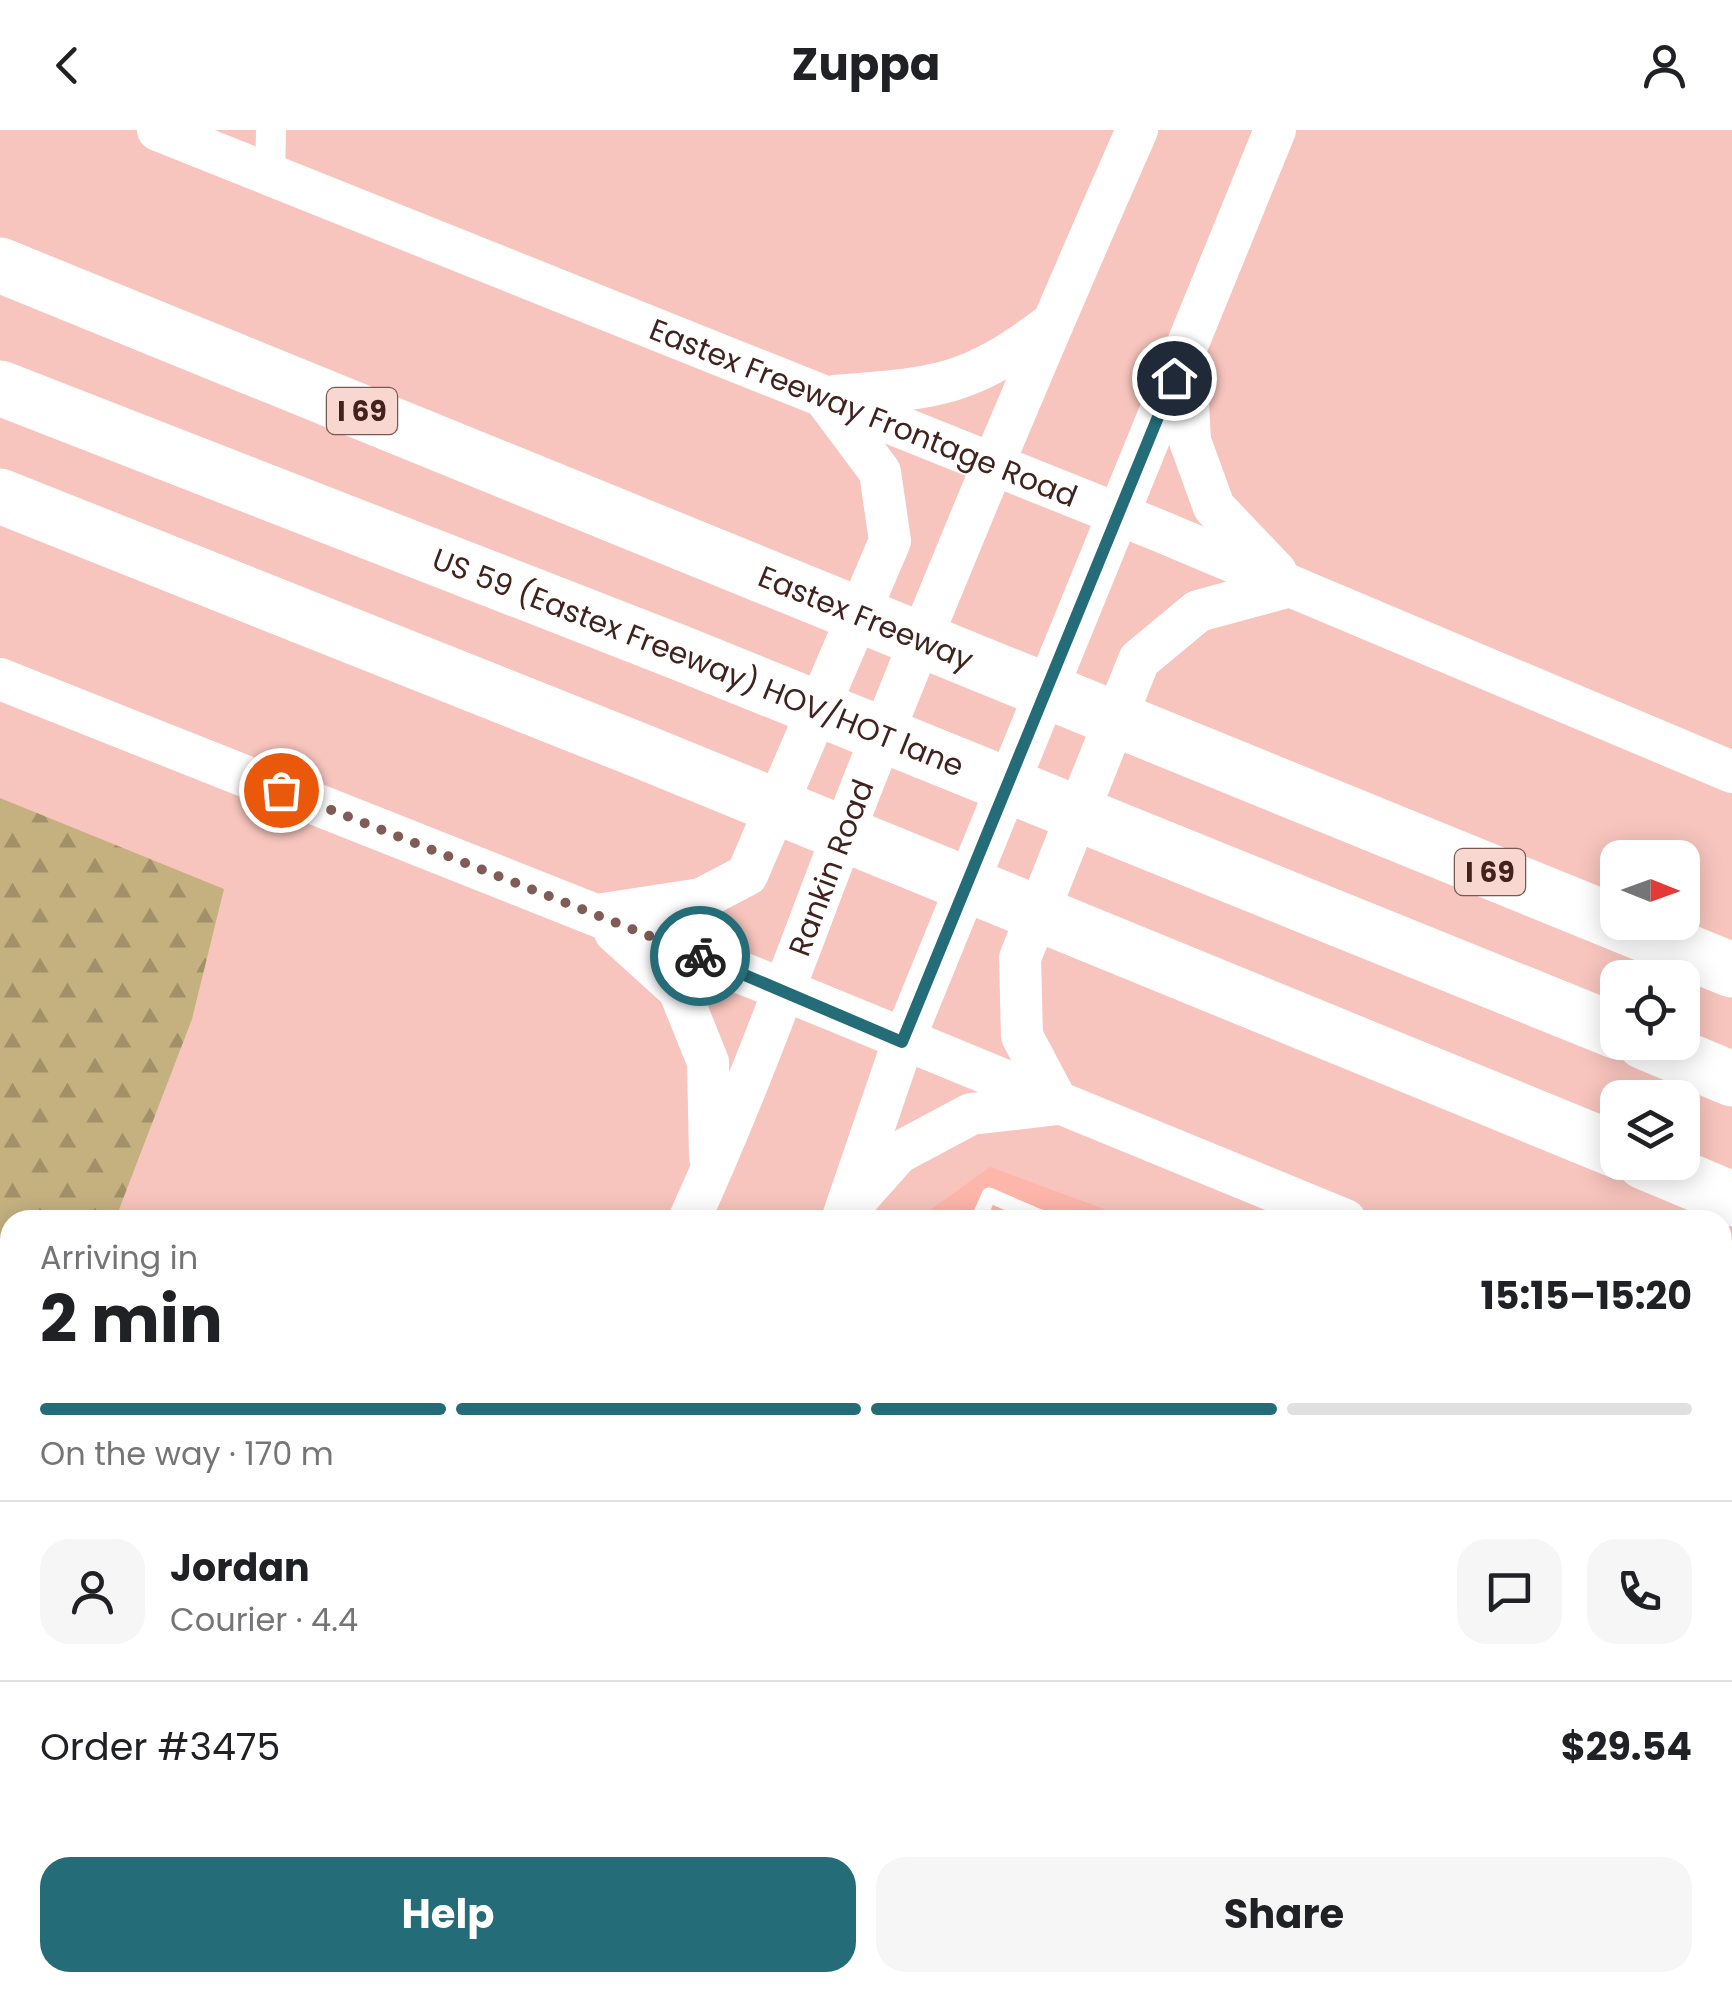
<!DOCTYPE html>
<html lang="en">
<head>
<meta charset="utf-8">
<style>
  :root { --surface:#fff; --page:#f6f6f6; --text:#202124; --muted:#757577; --line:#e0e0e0; --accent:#246d78 }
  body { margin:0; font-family:Poppins,sans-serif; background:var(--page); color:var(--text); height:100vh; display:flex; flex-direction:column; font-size:38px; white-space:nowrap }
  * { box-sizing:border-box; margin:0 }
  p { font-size:32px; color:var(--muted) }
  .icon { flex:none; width:55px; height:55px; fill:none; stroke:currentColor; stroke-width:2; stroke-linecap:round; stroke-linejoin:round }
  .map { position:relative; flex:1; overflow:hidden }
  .sheet { position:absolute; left:0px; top:1080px; width:1732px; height:782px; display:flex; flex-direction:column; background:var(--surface); border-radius:30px 30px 0 0; box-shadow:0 5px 25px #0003 }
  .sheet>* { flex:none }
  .needle { width:65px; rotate:91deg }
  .controls { position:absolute; left:1600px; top:710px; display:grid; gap:20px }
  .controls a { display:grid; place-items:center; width:100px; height:100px; border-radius:20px; background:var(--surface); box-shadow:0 5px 25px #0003; font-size:50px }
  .pin { position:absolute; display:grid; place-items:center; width:85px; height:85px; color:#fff; margin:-42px; border:5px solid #fff; border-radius:50%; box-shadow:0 2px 10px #0007 }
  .courier { position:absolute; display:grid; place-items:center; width:100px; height:100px; margin:-50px; border:8px solid #246d78; border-radius:50%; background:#fff; color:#222; box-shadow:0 2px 12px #0007 }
  .summary em { font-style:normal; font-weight:700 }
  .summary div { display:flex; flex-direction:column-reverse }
  .summary { display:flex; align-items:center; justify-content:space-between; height:170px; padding:0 40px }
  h1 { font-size:65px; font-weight:700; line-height:75px }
  .bar { display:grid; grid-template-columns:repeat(4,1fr); gap:15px 10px; align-content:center; height:120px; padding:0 40px }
  .bar i { height:12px; border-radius:8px; background:var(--line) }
  .bar .active { background:var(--accent) }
  .bar p { grid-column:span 4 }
  .line { display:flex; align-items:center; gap:25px; padding:0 40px; border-top:2px solid var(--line) }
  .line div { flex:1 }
  .round { display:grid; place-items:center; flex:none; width:105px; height:105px; border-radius:30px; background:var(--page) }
  .action { display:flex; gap:20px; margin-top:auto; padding:20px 40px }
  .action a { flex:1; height:115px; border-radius:30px; background:var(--accent); color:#fff; font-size:40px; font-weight:700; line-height:115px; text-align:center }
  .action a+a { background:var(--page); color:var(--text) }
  header { display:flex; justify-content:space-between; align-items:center; height:130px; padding:0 40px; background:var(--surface); font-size:45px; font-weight:700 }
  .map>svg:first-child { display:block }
  .built { fill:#feb6aa }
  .forest { fill:url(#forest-firs) }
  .building { fill:url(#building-cross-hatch) }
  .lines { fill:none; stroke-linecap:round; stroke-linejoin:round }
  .path { stroke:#a27972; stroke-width:6; stroke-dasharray:8 8; stroke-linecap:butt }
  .lane { stroke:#fff; stroke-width:15 }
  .street { stroke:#fff; stroke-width:30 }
  .secondary { stroke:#fff; stroke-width:42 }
  .highway { stroke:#fff; stroke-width:55 }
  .done { stroke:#815b55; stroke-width:10; stroke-dasharray:0 18 }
  .route { stroke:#246d78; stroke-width:12 }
  .labels { text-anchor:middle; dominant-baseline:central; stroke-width:10; stroke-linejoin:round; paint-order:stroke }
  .shield { fill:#f9d7d1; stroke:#785853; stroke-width:2.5 }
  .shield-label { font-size:28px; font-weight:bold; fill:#41221d }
  .street-label { font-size:30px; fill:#41221d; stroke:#f9d7d1 }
</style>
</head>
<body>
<header><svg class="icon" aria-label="back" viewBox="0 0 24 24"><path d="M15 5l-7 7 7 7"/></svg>Zuppa<svg class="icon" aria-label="person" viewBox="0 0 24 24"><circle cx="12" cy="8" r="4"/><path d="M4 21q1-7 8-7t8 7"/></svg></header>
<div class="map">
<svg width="1732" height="1861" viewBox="0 0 1732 1861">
  <defs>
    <pattern id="forest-firs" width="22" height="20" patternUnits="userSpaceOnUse" patternTransform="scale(2.5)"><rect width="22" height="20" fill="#c5b180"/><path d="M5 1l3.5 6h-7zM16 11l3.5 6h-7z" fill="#a29068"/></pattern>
    <pattern id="building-cross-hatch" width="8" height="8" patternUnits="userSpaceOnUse" patternTransform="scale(2.5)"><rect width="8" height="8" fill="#572501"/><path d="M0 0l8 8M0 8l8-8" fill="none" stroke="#6d4326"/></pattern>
  </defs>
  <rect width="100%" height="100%" fill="#f7c5bd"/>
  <path class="built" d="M990,1037L1134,1090H916Z
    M582,1852H1636L1637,1861H580Z"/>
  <path class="forest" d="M0,668L224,759L192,889L115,1090H10V1557H0Z
    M10,1641V1852H295L301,1861H0V1643Z"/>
  <path class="building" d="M1722,1325L1732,1326V1587H1722Z
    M1722,1600H1732V1861H1675V1852H1722Z
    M728,1852H1486L1507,1861H724Z"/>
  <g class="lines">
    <path class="path" d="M0,1598H10"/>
    <path class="lane" d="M978,1090L989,1065L1047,1090
      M1628,1852V1861
      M641,1861L643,1852"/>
    <path class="street" d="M270,44L271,0"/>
    <g class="secondary">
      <path id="s1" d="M158,0L1160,401L1732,642"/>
      <path d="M1186,232L1190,311L1214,377L1276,442"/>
      <path d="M835,266C934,258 966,258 1047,197"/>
      <path d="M0,549L782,859L1345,1090"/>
      <path d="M597,785L701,769L747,745L890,411L880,342L824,267"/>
      <path d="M615,802L679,860L708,932L710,1027"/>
      <path d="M857,1069L898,1023L971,984L1058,974L1022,906L1020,828L1139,530L1198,481L1290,456"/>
      <path id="s2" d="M689,1090C755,946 807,795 865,648C952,430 1042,215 1137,0"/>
      <path d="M842,1090L903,912L1275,0"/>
      <path d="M1722,1241L1732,1245"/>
      <path d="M422,1861L424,1852"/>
      <path d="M517,1861L518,1852"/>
    </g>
    <g class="highway">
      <path id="s3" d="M0,135L1732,840"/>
      <path id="s4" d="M0,258L683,524L1618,902"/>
      <path d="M0,366L646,623L1618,1021"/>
      <path d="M1644,912L1732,949"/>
      <path d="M1644,1032L1732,1069"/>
    </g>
  </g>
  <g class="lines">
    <path class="done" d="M281,660L700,826"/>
    <path class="route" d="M700,826L902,912L1174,248"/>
  </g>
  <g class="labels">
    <g class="shield">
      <rect x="327" y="258" width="70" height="46" rx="8"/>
      <rect x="1455" y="719" width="70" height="46" rx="8"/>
    </g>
    <g class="shield-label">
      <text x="362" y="281">I 69</text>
      <text x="1490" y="742">I 69</text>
    </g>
    <g class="street-label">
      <text stroke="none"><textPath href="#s1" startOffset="760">Eastex Freeway Frontage Road</textPath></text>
      <text stroke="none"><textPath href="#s3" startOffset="935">Eastex Freeway</textPath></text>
      <text stroke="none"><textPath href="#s4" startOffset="750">US 59 (Eastex Freeway) HOV/HOT lane</textPath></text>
      <text stroke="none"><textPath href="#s2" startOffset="380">Rankin Road</textPath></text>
    </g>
  </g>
</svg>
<div class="controls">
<a><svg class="needle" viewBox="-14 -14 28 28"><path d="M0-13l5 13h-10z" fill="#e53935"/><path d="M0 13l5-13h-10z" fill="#757577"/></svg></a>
<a><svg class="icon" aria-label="locate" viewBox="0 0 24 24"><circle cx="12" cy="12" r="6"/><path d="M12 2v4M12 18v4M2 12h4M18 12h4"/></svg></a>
<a><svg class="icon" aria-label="layers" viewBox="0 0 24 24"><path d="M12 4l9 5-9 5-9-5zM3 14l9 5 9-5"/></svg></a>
</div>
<div class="pin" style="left:281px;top:660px;background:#ea580c"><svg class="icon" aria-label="bag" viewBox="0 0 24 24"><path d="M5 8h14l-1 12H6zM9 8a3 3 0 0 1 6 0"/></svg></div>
<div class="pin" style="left:1174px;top:248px;background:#1f2937"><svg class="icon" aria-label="home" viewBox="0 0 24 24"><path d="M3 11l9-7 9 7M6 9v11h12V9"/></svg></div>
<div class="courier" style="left:700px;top:826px"><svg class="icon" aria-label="bike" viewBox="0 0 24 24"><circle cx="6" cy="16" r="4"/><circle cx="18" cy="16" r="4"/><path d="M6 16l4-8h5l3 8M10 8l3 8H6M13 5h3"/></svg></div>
<section class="sheet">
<div class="summary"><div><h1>2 min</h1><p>Arriving in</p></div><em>15:15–15:20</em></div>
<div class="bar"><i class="active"></i><i class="active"></i><i class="active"></i><i></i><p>On the way · 170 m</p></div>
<div class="line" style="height:180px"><a class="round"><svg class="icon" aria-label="person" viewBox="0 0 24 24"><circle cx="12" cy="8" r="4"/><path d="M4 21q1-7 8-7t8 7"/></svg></a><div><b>Jordan</b><p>Courier · 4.4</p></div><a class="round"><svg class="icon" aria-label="chat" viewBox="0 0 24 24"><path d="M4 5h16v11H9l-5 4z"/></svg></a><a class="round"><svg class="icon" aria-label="phone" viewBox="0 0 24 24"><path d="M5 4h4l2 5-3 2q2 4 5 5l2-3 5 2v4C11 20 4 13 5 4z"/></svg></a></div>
<div class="line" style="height:130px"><div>Order #3475</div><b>$29.54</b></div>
<div class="action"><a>Help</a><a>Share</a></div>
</section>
</div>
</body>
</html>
